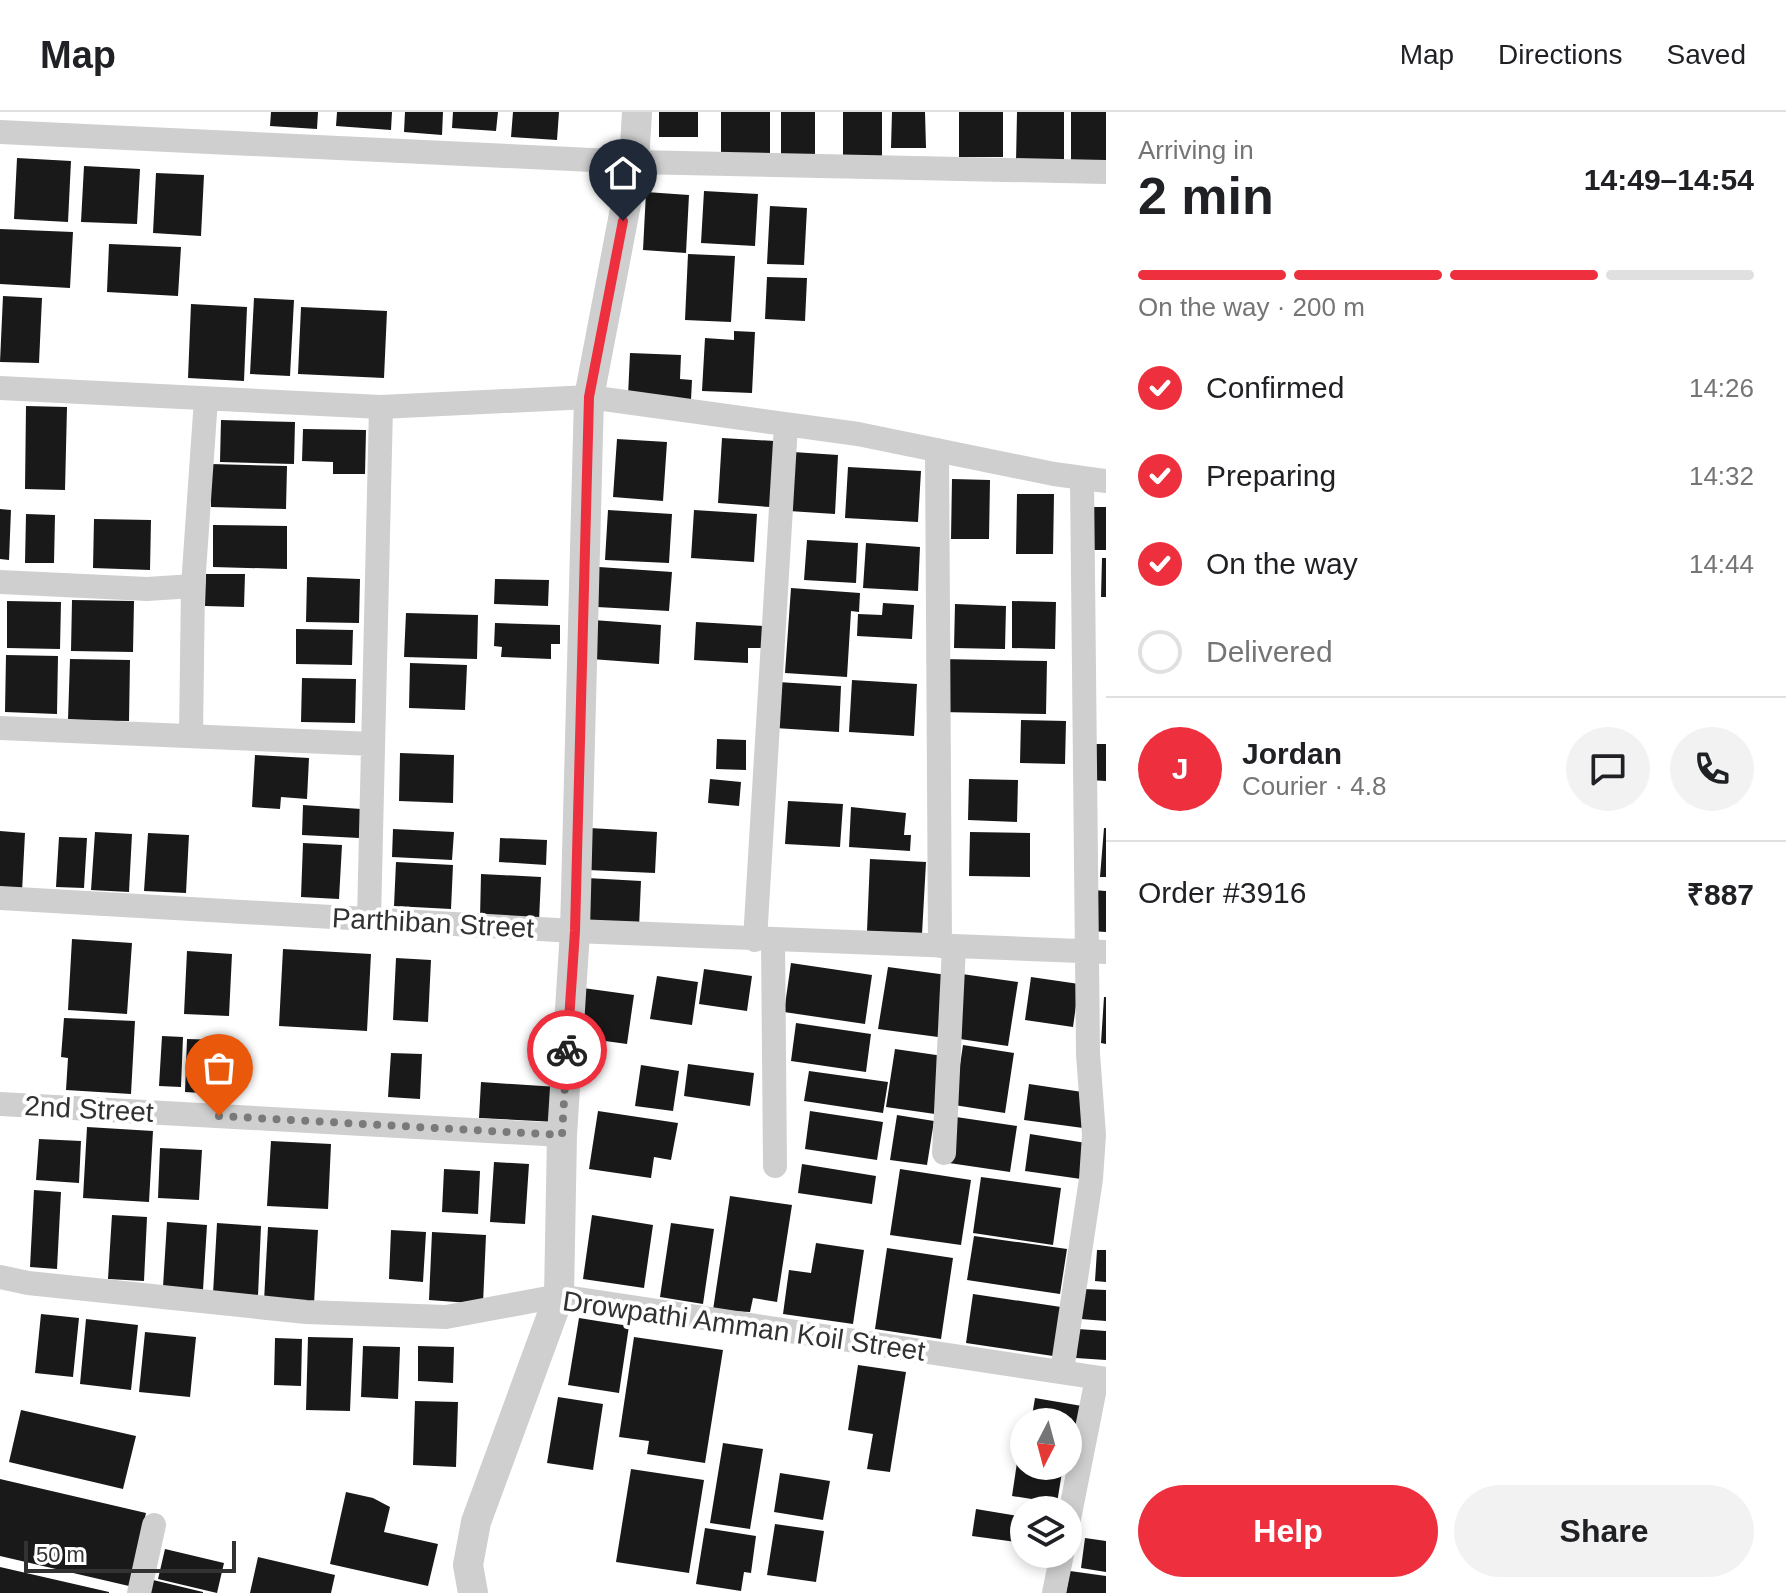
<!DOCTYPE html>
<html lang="en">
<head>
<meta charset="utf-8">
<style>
  :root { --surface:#fff; --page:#f2f2f2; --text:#202124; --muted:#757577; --line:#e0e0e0; --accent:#ee2f3e }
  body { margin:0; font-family:Helvetica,sans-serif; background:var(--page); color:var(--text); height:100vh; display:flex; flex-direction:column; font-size:30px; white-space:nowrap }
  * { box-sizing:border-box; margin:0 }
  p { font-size:26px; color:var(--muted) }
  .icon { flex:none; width:44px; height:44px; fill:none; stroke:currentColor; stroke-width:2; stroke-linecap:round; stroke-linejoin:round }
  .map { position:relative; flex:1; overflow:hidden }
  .panel { display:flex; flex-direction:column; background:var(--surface); width:680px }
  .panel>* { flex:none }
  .needle { width:52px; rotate:186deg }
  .fabs { position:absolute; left:1010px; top:1296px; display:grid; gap:16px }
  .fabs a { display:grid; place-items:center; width:72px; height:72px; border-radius:50%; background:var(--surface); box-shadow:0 4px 12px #0003; font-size:40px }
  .scale { position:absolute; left:24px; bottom:20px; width:212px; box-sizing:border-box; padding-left:8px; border:4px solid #323232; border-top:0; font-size:22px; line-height:28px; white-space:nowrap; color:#323232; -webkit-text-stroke:6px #fff; paint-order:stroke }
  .pin { position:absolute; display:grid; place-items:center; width:68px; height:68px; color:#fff; margin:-82px -34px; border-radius:50% 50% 50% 0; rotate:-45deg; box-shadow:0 0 8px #0007 }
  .pin .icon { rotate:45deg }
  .courier { position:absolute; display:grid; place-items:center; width:80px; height:80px; margin:-40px; border:6px solid #ee2f3e; border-radius:50%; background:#fff; color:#222; box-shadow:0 2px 10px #0007 }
  .headline em { font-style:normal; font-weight:800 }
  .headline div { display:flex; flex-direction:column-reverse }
  .headline { display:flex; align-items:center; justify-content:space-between; height:136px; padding:0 32px }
  h1 { font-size:52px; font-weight:800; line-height:60px }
  .bar { display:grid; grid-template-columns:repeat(4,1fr); gap:12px 8px; align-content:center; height:96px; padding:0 32px }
  .bar i { height:10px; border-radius:6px; background:var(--line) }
  .bar .active { background:var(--accent) }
  .bar p { grid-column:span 4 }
  .line { display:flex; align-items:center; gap:20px; padding:0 32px; border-top:2px solid var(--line) }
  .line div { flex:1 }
  .round { display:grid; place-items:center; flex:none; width:84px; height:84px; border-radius:42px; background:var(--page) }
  ol { padding:0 32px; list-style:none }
  li { display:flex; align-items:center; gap:24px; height:88px }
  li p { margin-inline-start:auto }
  li .icon { padding:8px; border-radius:50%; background:var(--accent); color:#fff; stroke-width:4 }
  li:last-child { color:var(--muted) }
  li i { width:44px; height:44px; border:4px solid var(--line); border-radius:50% }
  .cta { display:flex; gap:16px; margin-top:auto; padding:16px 32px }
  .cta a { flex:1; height:92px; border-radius:48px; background:var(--accent); color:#fff; font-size:32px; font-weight:800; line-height:92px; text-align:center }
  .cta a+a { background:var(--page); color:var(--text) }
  header { display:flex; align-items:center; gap:48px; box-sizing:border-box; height:112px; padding:0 40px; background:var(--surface); border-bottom:2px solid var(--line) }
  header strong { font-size:38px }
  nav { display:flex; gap:44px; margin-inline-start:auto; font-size:28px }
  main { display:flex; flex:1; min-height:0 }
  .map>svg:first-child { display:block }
  .building { fill:#191919 }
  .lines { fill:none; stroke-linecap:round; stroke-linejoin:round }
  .minor { stroke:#cfcfcf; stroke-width:24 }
  .tertiary { stroke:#cfcfcf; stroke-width:30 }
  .done { stroke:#7a7a7a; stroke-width:8; stroke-dasharray:0 14.4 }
  .route { stroke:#ee2f3e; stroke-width:10 }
  .labels { text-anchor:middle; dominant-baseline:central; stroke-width:8; stroke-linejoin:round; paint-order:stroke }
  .street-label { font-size:28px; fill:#323232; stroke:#fff }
</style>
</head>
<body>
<header>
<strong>Map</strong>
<nav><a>Map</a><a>Directions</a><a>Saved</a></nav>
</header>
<main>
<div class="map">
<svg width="1106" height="1481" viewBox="0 0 1106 1481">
  <rect width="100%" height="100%" fill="#fff"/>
  <path class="building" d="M271,0H318L317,17L270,14Z
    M337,0H392L391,18L336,14Z
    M405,0H443L442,23L404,20Z
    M453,0H498L496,19L452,16Z
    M513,0H559L557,28L511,25Z
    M659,0H698V25H659Z
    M721,0H770V43H721Z
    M781,0H815V45H781Z
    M843,0H882V44H843Z
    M892,0H925L926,36H891Z
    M959,0H1003V45H959Z
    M1017,0H1064V50H1016Z
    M1071,0H1106V51L1071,50Z
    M17,46L71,49L68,110L14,107Z
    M84,54L140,57L137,112L81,110Z
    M156,61L204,63L201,124L153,121Z
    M704,79L758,82L755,134L701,131Z
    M646,80L689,83L686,141L643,138Z
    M770,94L807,96L804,153L767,152Z
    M0,117L73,120L70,176L0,172Z
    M109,132L181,135L178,184L107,180Z
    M688,142L735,144L731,210L685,208Z
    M767,165L807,166L805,209L765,207Z
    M3,184L42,186L39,251L0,250Z
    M254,186L294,188L290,264L250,262Z
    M191,192L247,195L244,269L188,266Z
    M301,195L387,199L384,266L298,262Z
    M734,219L755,220L752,281L702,279L705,226L734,228Z
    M630,241L681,243L680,267L692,268L691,288L628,284Z
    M26,294L67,295L65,378L25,377Z
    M221,308L295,310L294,352L220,350Z
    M303,317L366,318L365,362H333V350L302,349Z
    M722,326L775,329L770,395L718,391Z
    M617,327L667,330L663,389L613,385Z
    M793,340L838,343L835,402L789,399Z
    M211,352L287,354L286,397L211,395Z
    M848,355L921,359L918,410L845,406Z
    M952,367L990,368L989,427H951Z
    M1017,382H1054L1053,442H1016Z
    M1094,395H1106V438H1093Z
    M0,397L11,398L9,448L0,447Z
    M608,398L672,402L669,451L605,448Z
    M694,398L757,402L754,450L691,446Z
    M26,402L55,403L54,451H25Z
    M94,407L151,408L150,458L93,456Z
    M213,413L287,414V457L213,455Z
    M807,428L858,431L856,471L804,468Z
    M866,431L920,435L918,479L863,476Z
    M1102,446H1106V485H1101Z
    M599,455L672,460L669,499L597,495Z
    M206,462H245L244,495L205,494Z
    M307,465L360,467L359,511L306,510Z
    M495,467L549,468L548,494L494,492Z
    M791,476L860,481L859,500L851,499L847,565L785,561Z
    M72,488L134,489L133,540L71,539Z
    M7,489L61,490L60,537L7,536Z
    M1012,489L1056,490L1055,537L1012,536Z
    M883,491L914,493L912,527L857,524L858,502L882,503Z
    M955,492L1006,494L1005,537L954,536Z
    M406,501L478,503L477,547L404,545Z
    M593,508L661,513L659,552L591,547Z
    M696,510L766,514L764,536H748V551L694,548Z
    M495,511L560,513V532H551V547L501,545L502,535L494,534Z
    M296,517L353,518L352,553L296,552Z
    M6,543L58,544L57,602L5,600Z
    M70,547L130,548L129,609L68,608Z
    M941,547L1047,549L1046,602L940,600Z
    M410,551L467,553L465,598L409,596Z
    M302,566L356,567L355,611L301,610Z
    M852,568L917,572L914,624L849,620Z
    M778,570L841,574L839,620L775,616Z
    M1021,608L1066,609L1065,652L1020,651Z
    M717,627L746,628V658L716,657Z
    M1089,632H1106V669L1089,668Z
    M400,641L454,643L453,691L399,689Z
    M255,643L309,646L307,687L281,685L280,697L252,695Z
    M710,667L741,670L739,694L708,691Z
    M969,667L1018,668L1017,710L968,708Z
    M788,689L843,692L840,735L785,732Z
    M303,693L361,697L359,726L302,723Z
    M851,695L906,701L904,723H911L910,739L849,735Z
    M590,716L657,720L655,761L588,758Z
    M1104,716H1106V765H1100Z
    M393,717L454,720L452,748L392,745Z
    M0,719L25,721L22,780L0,778Z
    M95,720L132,722L129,780L91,778Z
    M970,720L1030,721V765L969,764Z
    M148,721L189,723L186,781L144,779Z
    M59,725L87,726L84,776L56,775Z
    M500,726L547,728L546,753L499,750Z
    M303,731L342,733L339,787L301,785Z
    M870,747L926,750L922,822L867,819Z
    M396,750L453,753L451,797L394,794Z
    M481,762L541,765L539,809L480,806Z
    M587,766L641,769L639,816L584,814Z
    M1093,778L1106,779V820L1090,819Z
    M72,827L132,831L127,902L68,898Z
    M283,837L371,842L367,919L279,914Z
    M187,839L232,842L229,904L184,902Z
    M396,846L431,848L428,910L393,908Z
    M791,851L872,863L865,912L784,900Z
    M888,855L947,863L938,925L878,917Z
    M704,857L752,864L747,899L699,892Z
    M962,862L1018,870L1008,934L953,926Z
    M657,864L698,870L692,913L650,907Z
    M1031,865L1079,872L1073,915L1025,908Z
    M583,876L634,883L627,932L576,925Z
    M1104,885H1106V932L1101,931Z
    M64,906L135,909L131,982L66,978L68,946L61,945Z
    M796,911L871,922L866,960L791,949Z
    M162,924L183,925L181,975L159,974Z
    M187,927L222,928L219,982L185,980Z
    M963,933L1014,941L1005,1001L954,993Z
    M895,937L943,944L935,1002L886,995Z
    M391,941L422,942L420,987L388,985Z
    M688,952L754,961L750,994L684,984Z
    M641,953L679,959L673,999L635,994Z
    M809,959L888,970L883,1001L804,989Z
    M481,970L558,975L556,1010L479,1006Z
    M1029,972L1089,981L1083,1016L1024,1008Z
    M598,999L678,1011L671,1048L654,1045L651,1066L589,1057Z
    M810,999L883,1010L877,1048L805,1037Z
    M897,1003L934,1009L927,1053L890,1048Z
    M956,1005L1017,1014L1010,1060L949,1051Z
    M87,1015L153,1019L149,1090L83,1086Z
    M1030,1022L1086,1031L1081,1067L1025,1059Z
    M39,1027L81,1029L79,1071L36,1068Z
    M271,1029L331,1032L328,1097L267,1094Z
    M160,1036L202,1038L199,1088L158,1086Z
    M494,1050L529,1052L525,1112L490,1110Z
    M802,1052L876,1064L872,1092L798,1081Z
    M444,1057L480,1059L478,1102L442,1100Z
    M900,1057L971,1068L961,1133L890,1123Z
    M981,1065L1061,1076L1053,1133L973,1121Z
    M34,1078L61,1080L57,1157L30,1155Z
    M730,1084L792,1093L777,1190L753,1186L750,1200L713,1198Z
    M112,1103L147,1105L144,1169L108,1167Z
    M592,1103L653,1113L644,1176L583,1167Z
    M167,1110L207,1113L203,1178L163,1175Z
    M217,1111L261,1114L258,1184L213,1182Z
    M671,1111L714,1117L703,1192L660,1185Z
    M268,1115L318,1118L314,1192L264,1189Z
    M391,1118L426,1120L423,1170L389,1167Z
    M432,1120L486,1123L483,1192L429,1188Z
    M974,1124L1067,1137L1060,1182L967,1168Z
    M816,1131L864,1138L853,1212L783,1202L789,1158L811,1161Z
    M887,1136L953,1146L941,1227L875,1217Z
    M1097,1138H1106V1170L1095,1169Z
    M1084,1177L1106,1178V1209L1081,1207Z
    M973,1182L1061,1195L1053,1244L966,1231Z
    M41,1202L79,1206L73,1265L35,1261Z
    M579,1206L629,1214L619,1281L568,1273Z
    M86,1207L138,1213L131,1278L80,1272Z
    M1078,1217L1106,1219V1248L1076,1246Z
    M145,1220L196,1225L190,1285L139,1280Z
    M308,1225L353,1226L350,1299L306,1298Z
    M634,1225L723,1238L705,1351L647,1342L649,1329L619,1325Z
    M275,1226L302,1227L301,1274L274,1273Z
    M363,1234L400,1235L398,1287L361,1285Z
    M418,1234L454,1235L453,1271L418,1269Z
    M858,1253L906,1260L890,1360L867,1357L873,1322L848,1318Z
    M558,1285L603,1292L593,1358L547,1351Z
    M1035,1286L1082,1294L1075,1340L1068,1339V1310H1031Z
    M415,1289L458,1290L456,1355L413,1353Z
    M21,1298L136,1324L123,1377L9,1350Z
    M723,1331L763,1337L750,1417L710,1411Z
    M1018,1344L1024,1345V1354H1063L1057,1391L1012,1384Z
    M631,1357L704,1368L689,1461L616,1450Z
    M780,1361L830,1369L823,1408L774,1400Z
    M0,1367L146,1401L129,1474L0,1444Z
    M346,1380L373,1386L390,1395L384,1420L438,1432L428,1474L330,1452Z
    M976,1397L1024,1405V1431L972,1424Z
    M775,1412L824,1419L816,1470L767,1463Z
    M705,1416L756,1424L751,1461L744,1460L741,1479L696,1472Z
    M1085,1426L1106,1429V1460L1081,1456Z
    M165,1437L224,1451L217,1481L158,1467Z
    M258,1445L335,1463L331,1481H250Z
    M0,1455L109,1480V1481H0Z
    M1070,1459L1106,1464V1481H1066Z
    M149,1467L203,1480V1481H146Z"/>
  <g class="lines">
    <path class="minor" d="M0,20L634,50L1106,60
      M0,276L381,295L589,285L858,322L1054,362L1106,369
      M937,338L940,834
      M0,470L147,477L193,474L206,287
      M0,616L373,632
      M191,624L193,474
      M0,786L575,819L1106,840
      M369,807L381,295
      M755,828L786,313
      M773,828L775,1054
      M0,992L562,1023
      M944,1041L954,835
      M0,1165L28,1171L306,1200L446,1205L559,1184L1106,1267
      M1062,1259L1091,1067L1094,1023L1088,942L1082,367
      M1068,1412L1097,1266
      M139,1481L154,1413
      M1054,1481L1062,1442"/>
    <path class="tertiary" d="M473,1481L468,1453L476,1410L559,1184L562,1023L575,819L589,285L634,50L637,0"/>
  </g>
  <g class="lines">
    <path class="done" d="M219,1004L562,1023L567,938"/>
    <path class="route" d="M567,938L575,819L589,285L623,109"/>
  </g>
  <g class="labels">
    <g class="street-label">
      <text transform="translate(433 811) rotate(3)">Parthiban Street</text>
      <text transform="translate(89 997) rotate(3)">2nd Street</text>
      <text transform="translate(744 1214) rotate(8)">Drowpathi Amman Koil Street</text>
    </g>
  </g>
</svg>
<div class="fabs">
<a><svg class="needle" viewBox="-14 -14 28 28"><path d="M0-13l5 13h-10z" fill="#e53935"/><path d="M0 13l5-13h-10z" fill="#757577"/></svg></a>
<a><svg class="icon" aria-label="layers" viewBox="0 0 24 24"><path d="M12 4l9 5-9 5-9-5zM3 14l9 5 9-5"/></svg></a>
</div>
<div class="scale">50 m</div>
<div class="pin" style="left:219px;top:1004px;background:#ea580c"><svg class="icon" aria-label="bag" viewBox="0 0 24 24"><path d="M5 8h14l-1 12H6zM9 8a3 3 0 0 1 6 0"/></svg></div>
<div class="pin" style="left:623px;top:109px;background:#1f2937"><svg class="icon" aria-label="home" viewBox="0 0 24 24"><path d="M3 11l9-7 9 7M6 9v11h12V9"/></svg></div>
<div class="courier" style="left:567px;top:938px"><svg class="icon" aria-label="bike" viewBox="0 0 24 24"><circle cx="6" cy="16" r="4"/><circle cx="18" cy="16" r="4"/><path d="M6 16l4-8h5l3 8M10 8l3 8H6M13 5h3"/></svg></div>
</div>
<section class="panel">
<div class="headline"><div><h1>2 min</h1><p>Arriving in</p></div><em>14:49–14:54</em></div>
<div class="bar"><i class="active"></i><i class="active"></i><i class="active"></i><i></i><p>On the way · 200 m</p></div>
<ol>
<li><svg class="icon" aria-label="check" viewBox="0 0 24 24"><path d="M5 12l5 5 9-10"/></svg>Confirmed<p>14:26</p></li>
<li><svg class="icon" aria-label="check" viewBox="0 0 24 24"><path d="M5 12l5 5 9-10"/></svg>Preparing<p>14:32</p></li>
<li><svg class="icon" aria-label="check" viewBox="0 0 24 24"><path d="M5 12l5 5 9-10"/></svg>On the way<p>14:44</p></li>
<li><i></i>Delivered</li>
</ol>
<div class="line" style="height:144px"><b class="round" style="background:var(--accent);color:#fff">J</b><div><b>Jordan</b><p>Courier · 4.8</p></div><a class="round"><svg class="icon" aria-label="chat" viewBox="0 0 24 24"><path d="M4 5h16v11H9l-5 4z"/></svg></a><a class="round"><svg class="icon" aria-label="phone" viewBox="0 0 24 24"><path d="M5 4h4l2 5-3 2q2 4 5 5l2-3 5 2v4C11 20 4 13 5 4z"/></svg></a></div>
<div class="line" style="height:104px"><div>Order #3916</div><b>₹887</b></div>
<div class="cta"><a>Help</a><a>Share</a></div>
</section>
</main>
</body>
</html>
